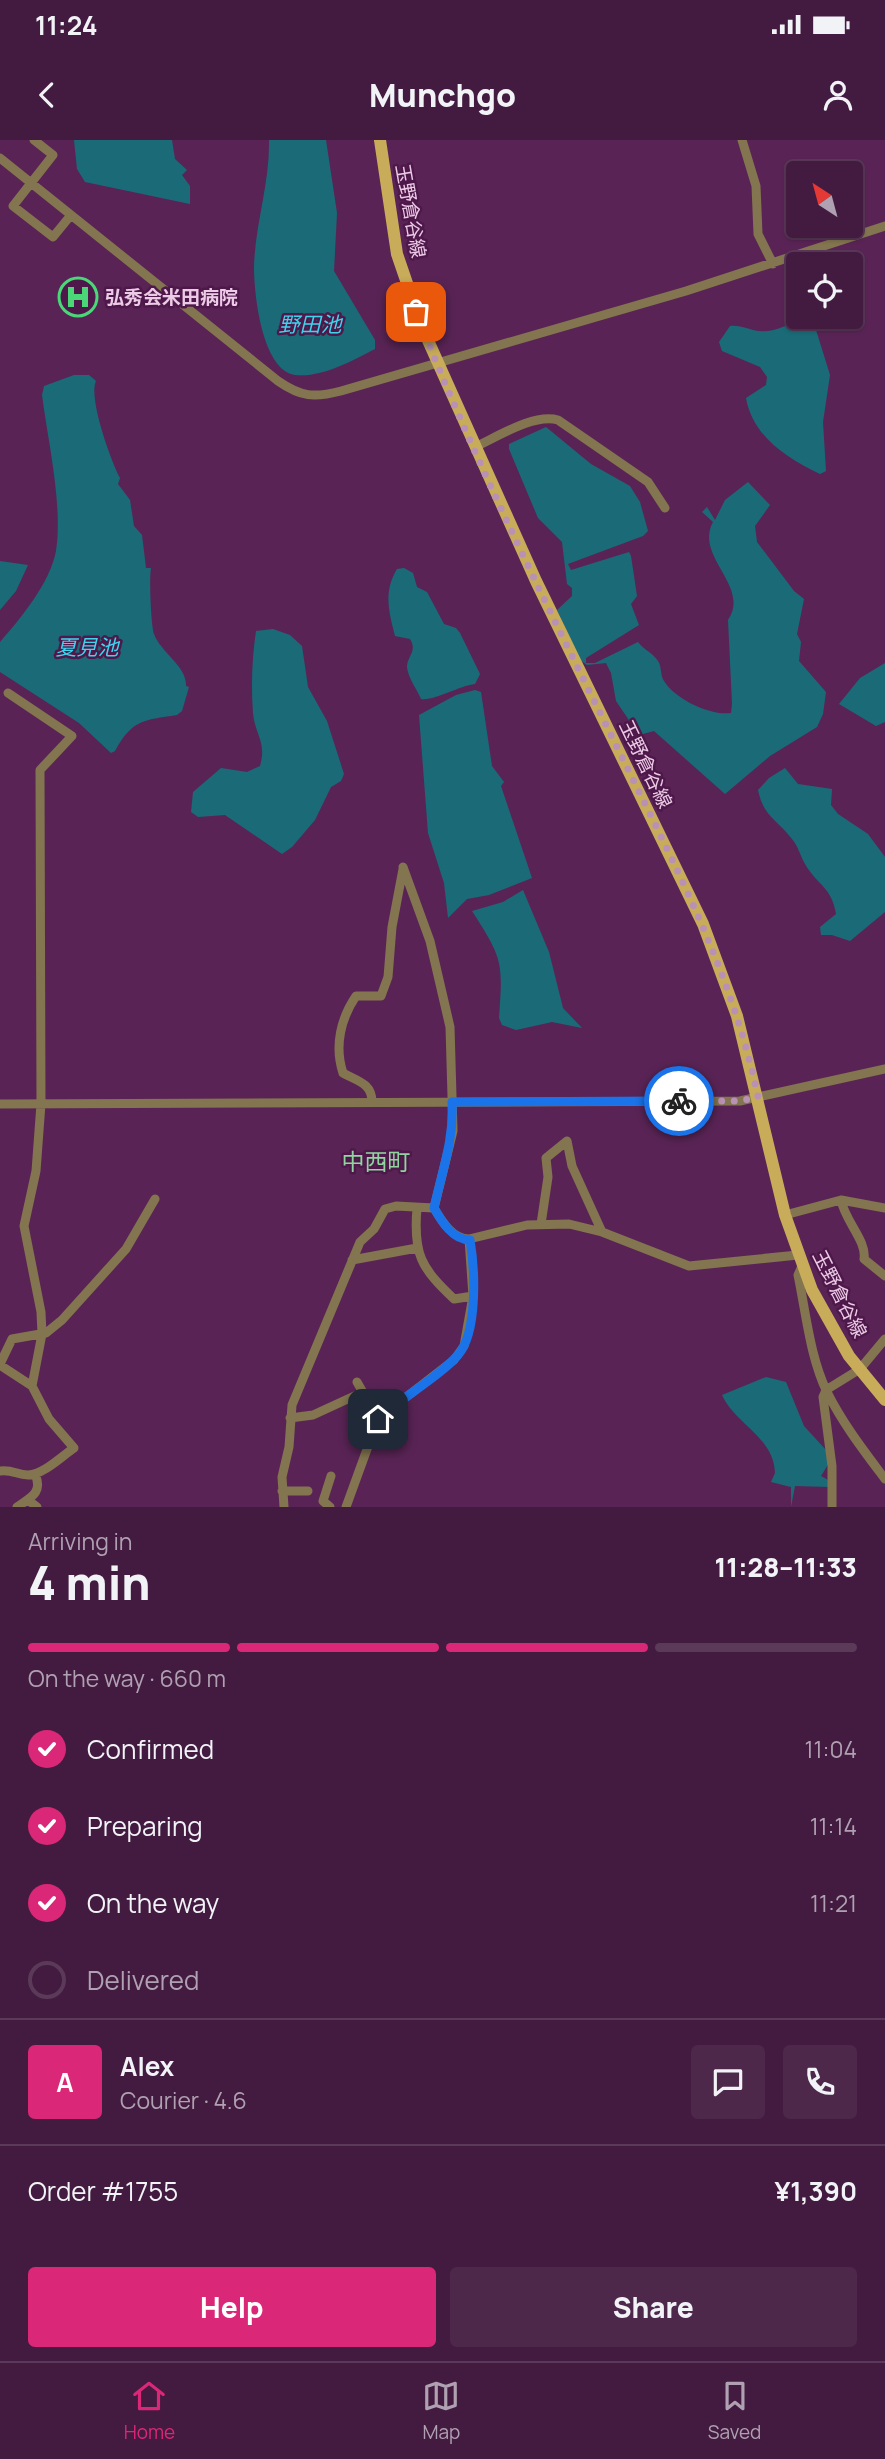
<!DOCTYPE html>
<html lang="en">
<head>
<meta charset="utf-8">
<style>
  :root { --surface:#431b40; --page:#4d284b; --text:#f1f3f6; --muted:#afa1b1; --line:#5b3959; --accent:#db2777 }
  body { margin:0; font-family:Manrope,"Noto Sans JP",sans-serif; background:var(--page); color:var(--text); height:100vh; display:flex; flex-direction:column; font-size:26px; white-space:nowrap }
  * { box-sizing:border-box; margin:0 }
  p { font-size:23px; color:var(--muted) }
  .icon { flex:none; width:38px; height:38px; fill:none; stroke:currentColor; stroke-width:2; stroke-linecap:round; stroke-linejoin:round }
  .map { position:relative; height:1367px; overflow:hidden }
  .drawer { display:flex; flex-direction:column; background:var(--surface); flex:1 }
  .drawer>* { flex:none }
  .needle { width:46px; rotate:324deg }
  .fabs { position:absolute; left:786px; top:21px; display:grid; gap:14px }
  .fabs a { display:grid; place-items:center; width:77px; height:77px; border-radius:7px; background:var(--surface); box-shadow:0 2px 5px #0004,0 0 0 2px var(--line); font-size:35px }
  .pin { position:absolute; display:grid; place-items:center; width:60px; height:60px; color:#fff; margin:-30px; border-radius:14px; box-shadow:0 4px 10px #0006 }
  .courier { position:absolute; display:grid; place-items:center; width:70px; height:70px; margin:-35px; border:5px solid #1a73e8; border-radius:50%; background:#fff; color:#222; box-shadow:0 2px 9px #0007 }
  .head em { font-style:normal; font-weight:800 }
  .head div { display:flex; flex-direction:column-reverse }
  .head { display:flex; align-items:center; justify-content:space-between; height:119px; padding:0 28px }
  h1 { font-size:46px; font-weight:800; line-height:52px }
  .bar { display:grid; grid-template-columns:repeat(4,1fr); gap:10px 7px; align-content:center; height:84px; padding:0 28px }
  .bar i { height:9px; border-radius:5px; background:var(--line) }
  .bar .active { background:var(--accent) }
  .bar p { grid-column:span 4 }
  .line { display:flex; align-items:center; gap:18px; padding:0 28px; border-top:2px solid var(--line) }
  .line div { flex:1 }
  .round { display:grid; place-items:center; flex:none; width:74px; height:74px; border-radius:7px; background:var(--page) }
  ol { padding:0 28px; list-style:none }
  li { display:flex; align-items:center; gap:21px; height:77px }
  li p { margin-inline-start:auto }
  li .icon { padding:7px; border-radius:50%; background:var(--accent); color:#fff; stroke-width:4 }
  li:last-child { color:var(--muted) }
  li i { width:38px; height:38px; border:4px solid var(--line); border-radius:50% }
  .button { display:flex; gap:14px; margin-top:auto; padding:14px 28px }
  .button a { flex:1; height:80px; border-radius:7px; background:var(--accent); color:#fff; font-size:28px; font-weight:800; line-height:80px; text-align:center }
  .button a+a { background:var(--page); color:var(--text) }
  .status { display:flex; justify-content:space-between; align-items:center; height:49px; padding:0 35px; background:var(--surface); direction:ltr }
  .status svg { height:19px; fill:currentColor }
  header { display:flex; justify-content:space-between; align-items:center; height:91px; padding:0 28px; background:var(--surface); font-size:32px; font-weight:800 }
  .tabs { display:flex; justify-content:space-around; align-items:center; height:98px; border-top:2px solid var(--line); background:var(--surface); font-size:19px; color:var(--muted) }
  .tabs a { display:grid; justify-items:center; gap:4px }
  .tabs .active { color:var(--accent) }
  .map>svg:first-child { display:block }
  .water { fill:#1a6b77 }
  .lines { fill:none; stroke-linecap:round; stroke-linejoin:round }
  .minor { stroke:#83754f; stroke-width:9 }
  .major { stroke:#c8ac59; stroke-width:12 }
  .done { stroke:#b991b4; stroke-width:7; stroke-dasharray:0 12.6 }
  .route { stroke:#1a73e8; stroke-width:9 }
  .labels { text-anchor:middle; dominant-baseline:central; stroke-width:5; stroke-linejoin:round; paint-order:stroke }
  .street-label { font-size:19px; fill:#eccbe7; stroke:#4e194a }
  .poi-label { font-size:19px; font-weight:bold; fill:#eccbe7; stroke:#4e194a; text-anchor:start }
  .water-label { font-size:21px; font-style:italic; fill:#3ed4ec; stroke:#4e194a }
  .quarter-label { font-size:23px; fill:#91d4a0; stroke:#4e194a }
</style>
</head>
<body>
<div class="status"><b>11:24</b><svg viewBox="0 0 49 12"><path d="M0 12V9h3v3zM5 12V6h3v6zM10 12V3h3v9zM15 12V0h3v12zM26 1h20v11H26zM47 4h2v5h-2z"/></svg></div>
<header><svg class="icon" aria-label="back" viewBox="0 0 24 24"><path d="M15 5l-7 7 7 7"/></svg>Munchgo<svg class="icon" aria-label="person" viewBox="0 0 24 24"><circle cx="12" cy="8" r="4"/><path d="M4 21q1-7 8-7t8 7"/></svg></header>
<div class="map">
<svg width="885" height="1367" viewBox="0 0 885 1367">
  <rect width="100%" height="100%" fill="#592455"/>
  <path class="water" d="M74,0H172L175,19L187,30L182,35L190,46V64L85,42L77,29Z
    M269,0H326L337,73L334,131L375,200V209C352,221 321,238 295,235C262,230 254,154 254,127C255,84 270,43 269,0Z
    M803,177H812L830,235L823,282L826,331L820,334C787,318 753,297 746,258L766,245L767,237L760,227L722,211L719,202L730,186C739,185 745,188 753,190C771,195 788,185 803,177Z
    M74,235H89L96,241C88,258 111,321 120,338L118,344L130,360L134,386L142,395L146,428H151C149,438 151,485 154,494C161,513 187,526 186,546L189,547L182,571L177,575C143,580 132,580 115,611L111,613L79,583L0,532V502C21,478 50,443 56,411C63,365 48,301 42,255L44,246Z
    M546,287L591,324L630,346L640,362L648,391L643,396L568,424L571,430L629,412L631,416L637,456L631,464L639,485L586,518V523H595L638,502C644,510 653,513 658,521C662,527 660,535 664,541C675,559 710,576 731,573L732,564L728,480C751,446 694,417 713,382L702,372L707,367L715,380L725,360L748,342L770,365L755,386L757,402L794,451L804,459L797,494L801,502L799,521L826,552L823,574L817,587L770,616L725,654L654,591L639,595L616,561L611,533L606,523L587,525L580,520L557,470L572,456V448L567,444L562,402L538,378L509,309V304Z
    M0,421L28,425L16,451L0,470Z
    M404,428L413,433L417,447L427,452L444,484L456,488L460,493L480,534L475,544C458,546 435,561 421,559C417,550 410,540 408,532C403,518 419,513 410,499L395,496C389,472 383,452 397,429Z
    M273,489L290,495L302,506L308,547L327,581L344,634L341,641L331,647L315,680L292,707L282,714L225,675L198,677L191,672L193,652L221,628L247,632L260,626C267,602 255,595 253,573C251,545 252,518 256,491Z
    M885,523V582L876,586L839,564L860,538Z
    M475,550L481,552L492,626L504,642L501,646L532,738L489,755L467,759L448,778L444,743L428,693L419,575L456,555Z
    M785,628L798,644L832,649L831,665L838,674L868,694L885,717V772L850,801L832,795H821L820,787L836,774C832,747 817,745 805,724C800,715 798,706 792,699C777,679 764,678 758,650L769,638Z
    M523,750L549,812L563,868L582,888L552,882L516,890L502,885L499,878C503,822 503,819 472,771L503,762Z
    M766,1237L786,1242L804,1286L826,1310L829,1323L821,1336L830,1341V1347L795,1346L791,1367V1347L771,1342L775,1333C774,1297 735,1284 722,1255Z"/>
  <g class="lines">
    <path class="minor" d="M34,0L53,15L13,66L53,97L71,75
      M742,0L756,46L758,94L773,124
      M0,18L278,241C301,257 314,258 341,251L686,151L885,86
      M475,307C497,297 534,273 558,280L648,342L665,368
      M8,553L72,596L40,630L41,964L36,1031L24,1086L41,1172L42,1194L32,1246
      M403,727L430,801L450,887L453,991L434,1068C442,1082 453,1099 469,1099L527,1085L569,1084L602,1092L689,1126L798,1115
      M372,962C372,943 357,941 343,933C334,906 341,878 356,856H381L388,837L392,787L403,729
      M0,964L740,961L885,929
      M841,1060C845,1081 867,1101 864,1119L885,1136
      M417,1068C413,1114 421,1128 454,1159L473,1156
      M785,1075L841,1060L885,1068
      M541,1084L548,1037L546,1018L567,1001L572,1026L602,1092
      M352,1120L417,1108
      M802,1126L798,1135C806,1173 810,1217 827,1252C843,1284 864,1311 885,1339
      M0,1224L12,1199L46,1193L62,1180L126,1109L155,1059
      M0,1225L32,1246L49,1279L74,1308C62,1316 43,1335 28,1335C17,1335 12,1329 0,1331
      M357,1242L378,1279
      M290,1278L313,1275L363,1252
      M282,1351H308
      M28,1360L37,1367
      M17,1367C32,1357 43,1352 35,1334
      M284,1367L282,1337L289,1307L292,1265L360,1102L374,1089L385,1069L396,1066L434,1068
      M330,1367L323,1361L331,1336
      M346,1367L378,1279L454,1220L464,1206L473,1156L469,1099
      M832,1367V1326L823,1257L826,1250L860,1229L885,1199"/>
    <path class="major" d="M380,0L397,114L422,187L536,441L703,784L737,876L785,1075L812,1150L849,1216L885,1260"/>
  </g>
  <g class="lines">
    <path class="done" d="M416,172C473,317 546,464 616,605C672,719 732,831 758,957L740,961H679"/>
    <path class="route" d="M378,1279C401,1258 439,1237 458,1215C478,1192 475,1129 470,1100C453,1100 442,1082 434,1068C442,1031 454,1001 452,962L679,961"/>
  </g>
  <defs>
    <symbol id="hospital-ring" viewBox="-11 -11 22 22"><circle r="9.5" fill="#4e194a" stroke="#49d778" stroke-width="1.5"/><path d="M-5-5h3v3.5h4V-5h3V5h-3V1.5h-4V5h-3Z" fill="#49d778"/></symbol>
  </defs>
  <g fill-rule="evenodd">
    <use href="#hospital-ring" x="56" y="135" width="44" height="44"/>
  </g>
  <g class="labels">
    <g class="street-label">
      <text transform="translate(411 71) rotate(80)">玉野倉谷線</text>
      <text transform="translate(646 624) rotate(64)">玉野倉谷線</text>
      <text transform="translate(840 1154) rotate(63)">玉野倉谷線</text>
    </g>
    <g class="poi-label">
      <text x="105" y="157">弘秀会米田病院</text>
    </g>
    <g class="water-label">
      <text x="310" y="184">野田池</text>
      <text x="87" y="507">夏見池</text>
    </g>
    <g class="quarter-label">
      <text x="376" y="1021">中西町</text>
    </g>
  </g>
</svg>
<div class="fabs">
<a><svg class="needle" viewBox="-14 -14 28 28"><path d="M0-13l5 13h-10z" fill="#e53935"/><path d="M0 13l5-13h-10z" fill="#afa1b1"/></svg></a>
<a><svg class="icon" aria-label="locate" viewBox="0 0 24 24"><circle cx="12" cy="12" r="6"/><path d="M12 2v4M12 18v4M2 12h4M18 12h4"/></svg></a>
</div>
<div class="pin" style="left:416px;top:172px;background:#ea580c"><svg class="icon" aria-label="bag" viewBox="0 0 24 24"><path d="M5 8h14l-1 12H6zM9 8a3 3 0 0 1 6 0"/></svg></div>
<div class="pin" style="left:378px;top:1279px;background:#1f2937"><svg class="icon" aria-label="home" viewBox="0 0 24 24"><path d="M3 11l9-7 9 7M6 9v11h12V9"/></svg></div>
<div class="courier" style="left:679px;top:961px"><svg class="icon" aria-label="bike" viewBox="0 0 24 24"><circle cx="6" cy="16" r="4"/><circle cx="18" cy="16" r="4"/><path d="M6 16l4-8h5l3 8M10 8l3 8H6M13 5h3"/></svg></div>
</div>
<section class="drawer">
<div class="head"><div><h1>4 min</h1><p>Arriving in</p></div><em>11:28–11:33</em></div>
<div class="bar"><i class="active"></i><i class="active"></i><i class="active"></i><i></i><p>On the way · 660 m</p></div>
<ol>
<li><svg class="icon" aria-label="check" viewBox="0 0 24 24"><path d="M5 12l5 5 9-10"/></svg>Confirmed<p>11:04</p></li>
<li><svg class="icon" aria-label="check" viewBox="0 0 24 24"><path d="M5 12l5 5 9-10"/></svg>Preparing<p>11:14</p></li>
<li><svg class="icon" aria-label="check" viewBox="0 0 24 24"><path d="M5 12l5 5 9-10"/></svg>On the way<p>11:21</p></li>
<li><i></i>Delivered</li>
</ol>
<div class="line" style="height:126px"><b class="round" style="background:var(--accent);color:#fff">A</b><div><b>Alex</b><p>Courier · 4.6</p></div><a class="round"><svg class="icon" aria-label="chat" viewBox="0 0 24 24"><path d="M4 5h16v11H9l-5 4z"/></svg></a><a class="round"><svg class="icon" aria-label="phone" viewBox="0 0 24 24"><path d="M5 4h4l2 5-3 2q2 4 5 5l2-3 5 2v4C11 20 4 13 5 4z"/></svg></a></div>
<div class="line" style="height:91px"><div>Order #1755</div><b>¥1,390</b></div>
<div class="button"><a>Help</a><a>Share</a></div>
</section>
<nav class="tabs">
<a class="active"><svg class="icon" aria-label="home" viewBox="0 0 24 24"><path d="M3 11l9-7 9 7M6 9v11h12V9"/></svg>Home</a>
<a><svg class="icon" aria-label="map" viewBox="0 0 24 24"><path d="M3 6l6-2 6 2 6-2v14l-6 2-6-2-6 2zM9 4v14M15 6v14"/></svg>Map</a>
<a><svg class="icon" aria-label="saved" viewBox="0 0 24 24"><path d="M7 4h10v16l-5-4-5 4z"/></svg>Saved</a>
</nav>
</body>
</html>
